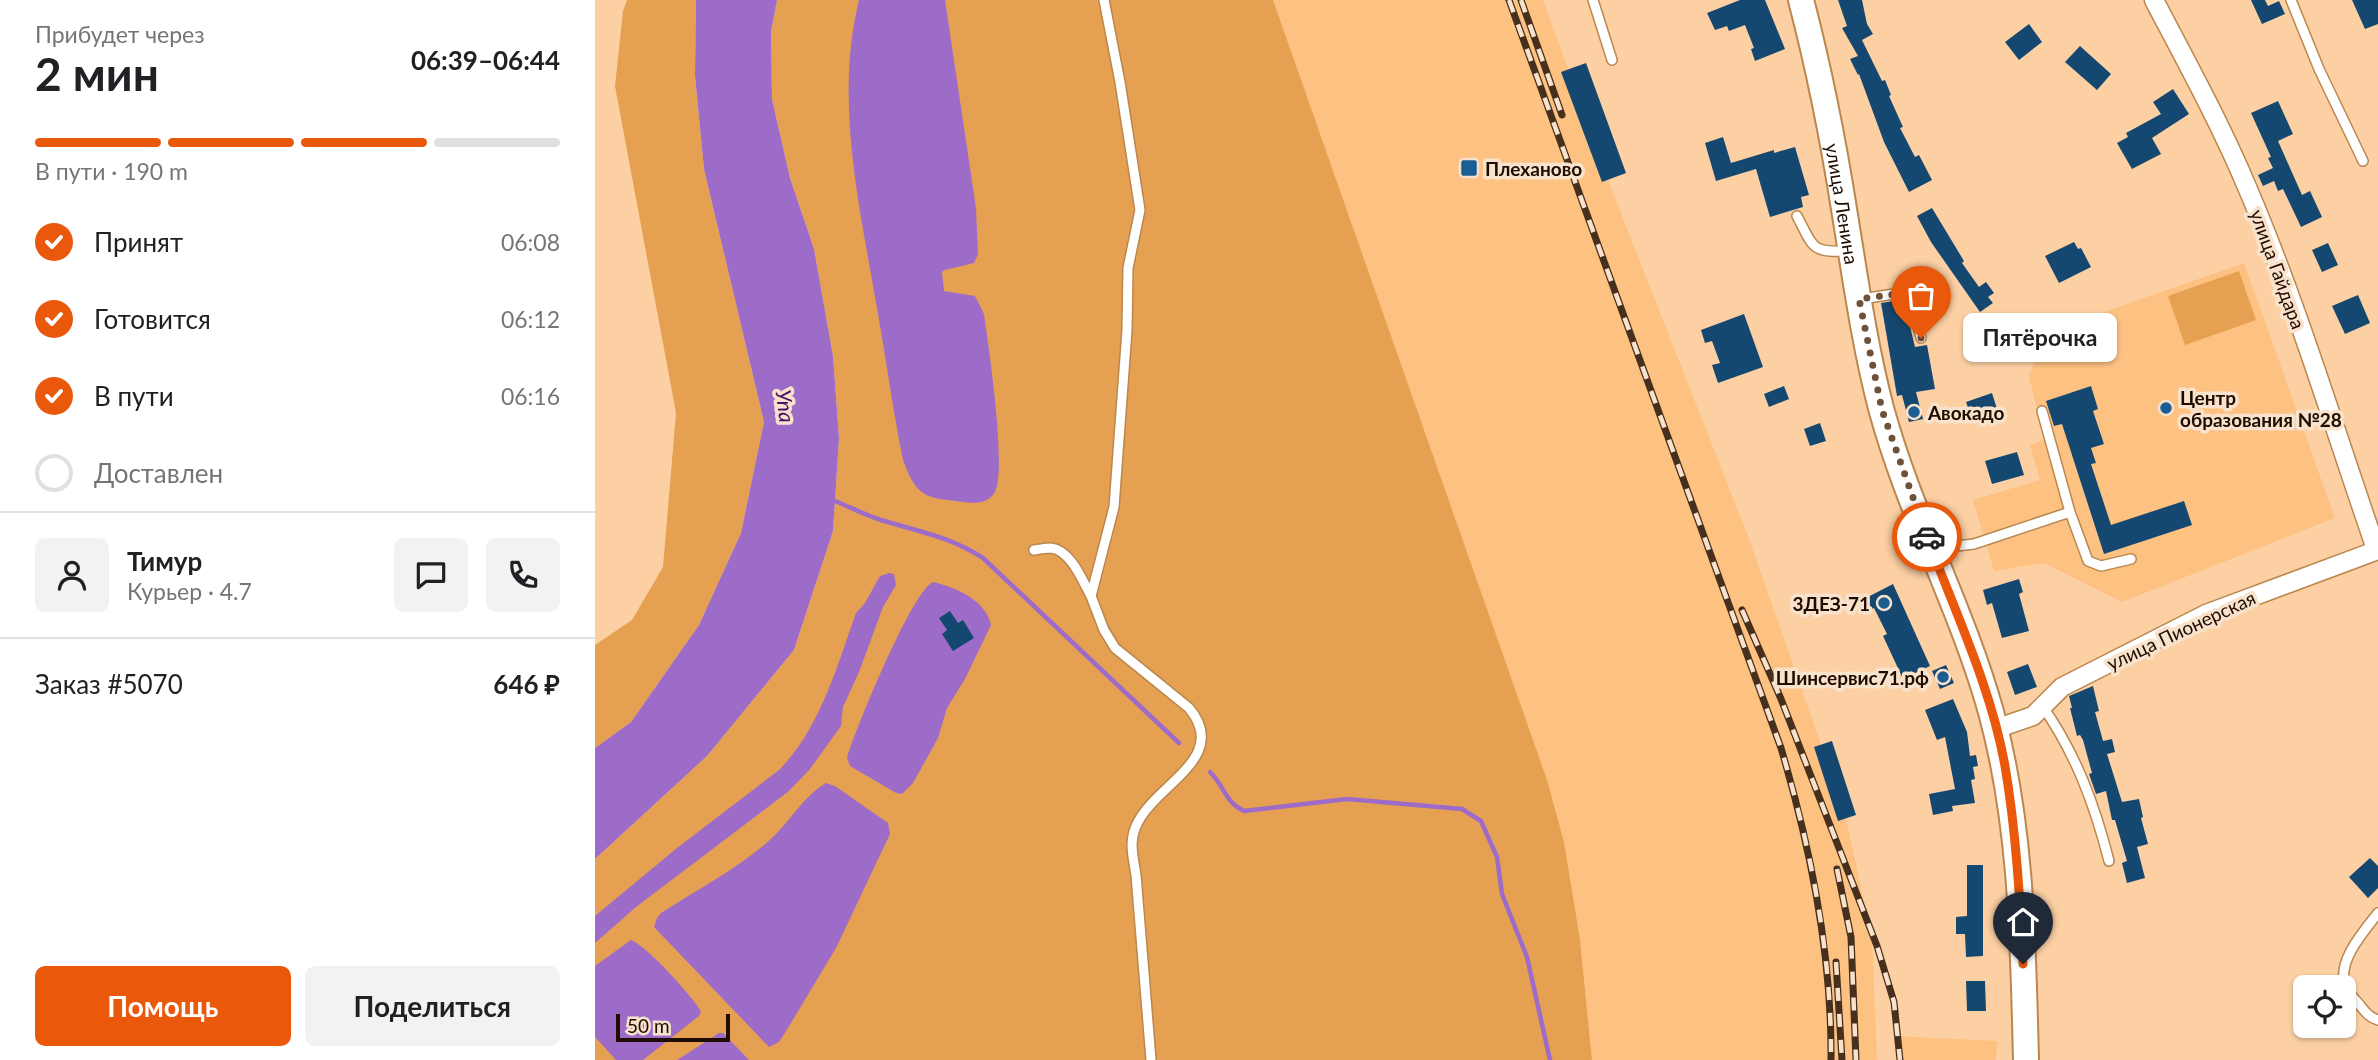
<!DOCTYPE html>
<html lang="ru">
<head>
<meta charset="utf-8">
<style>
  :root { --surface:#fff; --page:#f2f2f2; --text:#202124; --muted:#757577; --line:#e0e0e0; --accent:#ea580c }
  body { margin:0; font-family:Lato,sans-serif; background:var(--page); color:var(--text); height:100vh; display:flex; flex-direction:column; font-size:26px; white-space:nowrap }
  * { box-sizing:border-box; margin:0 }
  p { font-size:23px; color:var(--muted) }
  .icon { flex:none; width:38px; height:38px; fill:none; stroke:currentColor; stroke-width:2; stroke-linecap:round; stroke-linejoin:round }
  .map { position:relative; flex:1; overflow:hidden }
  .sheet { display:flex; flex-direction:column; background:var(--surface); width:595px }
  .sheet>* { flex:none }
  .controls { position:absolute; left:1698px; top:975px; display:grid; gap:14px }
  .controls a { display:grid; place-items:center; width:63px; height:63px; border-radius:10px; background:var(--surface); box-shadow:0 2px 5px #0004; font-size:35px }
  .scale { position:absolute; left:21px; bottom:18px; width:114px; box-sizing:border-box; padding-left:7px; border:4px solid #1f0c00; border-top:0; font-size:19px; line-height:24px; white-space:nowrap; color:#1f0c00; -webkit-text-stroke:5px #f9e2cc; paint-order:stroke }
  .pin { position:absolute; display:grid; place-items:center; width:60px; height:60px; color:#fff; margin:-72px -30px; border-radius:50% 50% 50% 0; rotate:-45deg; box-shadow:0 0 7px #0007 }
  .pin .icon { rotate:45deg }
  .courier { position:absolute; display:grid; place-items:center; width:70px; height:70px; margin:-35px; border:5px solid #ea580c; border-radius:50%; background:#fff; color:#222; box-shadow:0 2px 9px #0007 }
  .bubble { position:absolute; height:49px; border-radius:10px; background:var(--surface); box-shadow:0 2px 5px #0004; font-size:23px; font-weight:700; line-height:49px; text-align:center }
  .head em { font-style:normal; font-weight:700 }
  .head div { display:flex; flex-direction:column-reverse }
  .head { display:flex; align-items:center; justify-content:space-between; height:119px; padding:0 35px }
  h1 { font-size:46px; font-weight:700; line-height:52px }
  .bar { display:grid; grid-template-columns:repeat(4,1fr); gap:10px 7px; align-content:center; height:84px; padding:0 35px }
  .bar i { height:9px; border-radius:5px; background:var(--line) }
  .bar .current { background:var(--accent) }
  .bar p { grid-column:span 4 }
  .line { display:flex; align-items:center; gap:18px; padding:0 35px; border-top:2px solid var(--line) }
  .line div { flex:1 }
  .round { display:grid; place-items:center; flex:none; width:74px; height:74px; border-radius:10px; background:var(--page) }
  ol { padding:0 35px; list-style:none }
  li { display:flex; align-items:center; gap:21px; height:77px }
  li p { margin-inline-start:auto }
  li .icon { padding:7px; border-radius:50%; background:var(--accent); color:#fff; stroke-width:4 }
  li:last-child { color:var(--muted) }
  li i { width:38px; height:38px; border:4px solid var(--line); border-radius:50% }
  .button { display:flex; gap:14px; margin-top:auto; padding:14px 35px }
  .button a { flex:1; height:80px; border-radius:10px; background:var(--accent); color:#fff; font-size:28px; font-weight:700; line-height:80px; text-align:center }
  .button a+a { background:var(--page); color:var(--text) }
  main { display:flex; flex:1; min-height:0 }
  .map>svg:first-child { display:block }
  .built { fill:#fdc181 }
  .green { fill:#e5a052 }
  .water { fill:#9d6cc9 }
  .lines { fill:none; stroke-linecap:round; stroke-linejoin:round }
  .stream { stroke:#9d6cc9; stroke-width:4.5 }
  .building { fill:#154870 }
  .service-casing { stroke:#ba874f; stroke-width:12 }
  .minor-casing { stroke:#ba874f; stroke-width:21 }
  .secondary-casing { stroke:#ba874f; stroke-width:28 }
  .service { stroke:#fff; stroke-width:9 }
  .minor { stroke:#fff; stroke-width:18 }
  .secondary { stroke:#fff; stroke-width:24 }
  .rail-casing { stroke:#462f1d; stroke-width:7 }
  .rail { stroke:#f9e2cc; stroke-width:4.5; stroke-dasharray:13; stroke-linecap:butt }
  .done { stroke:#6d5139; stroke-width:7; stroke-dasharray:0 12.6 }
  .route { stroke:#ea580c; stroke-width:9 }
  .poi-dot { fill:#1a5e93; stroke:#f9e2cc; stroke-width:2.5 }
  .labels { text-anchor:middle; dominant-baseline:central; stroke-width:7; stroke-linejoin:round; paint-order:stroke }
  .poi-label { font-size:19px; font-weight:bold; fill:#1f0c00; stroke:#f9e2cc; text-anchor:start }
  .street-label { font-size:19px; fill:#1f0c00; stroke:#f9e2cc }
  .water-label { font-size:21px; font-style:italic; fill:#420e65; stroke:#f9e2cc }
</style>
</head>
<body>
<main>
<section class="sheet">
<div class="head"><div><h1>2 мин</h1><p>Прибудет через</p></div><em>06:39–06:44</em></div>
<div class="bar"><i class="current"></i><i class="current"></i><i class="current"></i><i></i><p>В пути · 190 m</p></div>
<ol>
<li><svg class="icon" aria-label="check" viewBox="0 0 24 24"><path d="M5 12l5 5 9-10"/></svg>Принят<p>06:08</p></li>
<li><svg class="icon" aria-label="check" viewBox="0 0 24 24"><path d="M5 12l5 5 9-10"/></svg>Готовится<p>06:12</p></li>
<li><svg class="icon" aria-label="check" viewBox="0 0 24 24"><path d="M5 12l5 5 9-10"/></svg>В пути<p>06:16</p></li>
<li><i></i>Доставлен</li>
</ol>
<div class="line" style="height:126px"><a class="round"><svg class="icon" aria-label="person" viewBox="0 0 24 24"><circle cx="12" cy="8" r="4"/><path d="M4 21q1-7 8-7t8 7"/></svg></a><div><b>Тимур</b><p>Курьер · 4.7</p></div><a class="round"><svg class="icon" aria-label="chat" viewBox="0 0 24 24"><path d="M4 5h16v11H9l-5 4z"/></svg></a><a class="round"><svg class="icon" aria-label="phone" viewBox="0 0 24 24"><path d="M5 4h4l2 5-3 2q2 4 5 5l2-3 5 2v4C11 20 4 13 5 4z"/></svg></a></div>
<div class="line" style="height:91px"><div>Заказ #5070</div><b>646 ₽</b></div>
<div class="button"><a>Помощь</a><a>Поделиться</a></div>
</section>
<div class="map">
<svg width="1783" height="1060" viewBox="0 0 1783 1060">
  <rect width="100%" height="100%" fill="#fdd0a4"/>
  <path class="built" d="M678,0H948L1016,188L1153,536L1249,810L1277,937L1282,1060H997L985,940L701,66Z
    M1649,263L1740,518L1527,602L1449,563L1399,571L1378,500L1445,480L1435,445L1449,440L1434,376L1452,332Z
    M1300,1036L1402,1041L1401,1060H1301Z"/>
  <path class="green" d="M32,0H101L100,77L109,169L169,422L146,533L104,625L36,722L0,748V645L37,620L68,567L81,413L20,86L28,11Z
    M182,0H678L952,780L969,842L985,940L997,1060H0V859L112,756L199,650L238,531L244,438L238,356L219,249L195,178L177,99L176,32Z
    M1644,271L1661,320L1590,345L1573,296Z"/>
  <path class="water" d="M101,0H182L176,32L177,99L195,178L219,249L238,356L244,438L238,531L199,650L112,756L0,859V748L36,722L104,625L146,533L169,422L109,169L100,76Z
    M264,0H350L381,208L383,254L379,263L350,270L347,272L349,291L380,296L389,314C393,343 414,478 398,495C387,508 366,501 352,500C322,497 318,485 308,460C297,406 290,351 280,297C263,199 240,98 264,0Z
    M294,573L299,574L301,585L288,607L264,672L248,707L246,726L215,769L194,791L41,907L0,943V916L82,848L184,770C225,729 242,666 261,613L270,603L285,576Z
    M338,582C360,587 391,600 396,625L370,679L352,708L343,738L318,783L307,794L301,793L255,766L252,758C260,730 317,591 338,582Z
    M231,783L240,786L293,823L295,834L241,948L190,1033L184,1042L174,1047L59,927L62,918L66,913C103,889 146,867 178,837C196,820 209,796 231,783Z
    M36,940C53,947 95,994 106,1011L104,1016L48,1060H21L0,1037V966Z
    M124,1033H128L154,1060H82Z"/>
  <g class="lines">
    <path class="stream" d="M240,501C255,507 270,515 286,520C325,532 353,536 388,558L584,743
      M615,772C630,787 630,802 649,811L752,799L867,809L886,821L902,857L907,894L932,957L955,1060"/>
  </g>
  <path class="building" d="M1145,0H1170L1190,49L1160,61L1156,49L1159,48L1150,25L1134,31L1132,26L1120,30L1112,13Z
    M1243,0H1267L1272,24L1278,34L1267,40L1287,81L1290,80L1296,95L1294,96L1308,127L1305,128L1320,157L1324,155L1337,180L1314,192L1289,142L1264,74L1263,75L1255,59L1263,56L1247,28L1252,26Z
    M1656,0H1670L1673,6L1684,1L1690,14L1667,24Z
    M1757,0H1783V24L1770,29Z
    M1434,24L1447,42L1424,60L1410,42Z
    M1485,46L1516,74L1502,90L1470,62Z
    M991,63L1031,173L1007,182L966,72Z
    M1578,89L1594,114L1557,138L1566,154L1537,169L1522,143L1533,137L1531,133L1566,114L1558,102Z
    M1683,101L1698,134L1683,141L1707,195L1715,191L1727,217L1706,227L1688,189L1683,191L1679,181L1668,186L1663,175L1678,168L1673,158L1676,157L1656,113Z
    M1128,137L1136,163L1179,150V153L1200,147L1214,195L1206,197L1208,207L1175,217L1161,169L1121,181L1110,143Z
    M1337,208L1369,261L1367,263L1384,287L1391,282L1399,293L1393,297L1398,303L1385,312L1336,242L1322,216Z
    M1479,242L1483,249L1486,248L1496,267L1464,283L1450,256Z
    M1733,243L1743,265L1727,272L1717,250Z
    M1763,295L1775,323L1750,334L1737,306Z
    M1306,300L1309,301L1320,347L1332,345L1340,389L1321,392L1328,419L1314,422L1307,395L1302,396L1286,303Z
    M1149,314L1168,367L1123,383L1117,365L1125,363L1117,341L1110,343L1106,330Z
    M1189,386L1194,399L1174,407L1169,394Z
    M1496,386L1503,409L1498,411L1509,444L1496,448L1501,463L1496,464L1516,525L1589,501L1597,525L1509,554L1467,424L1459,426L1451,401Z
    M1397,393L1403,412L1378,421L1371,402Z
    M1225,423L1231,441L1215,446L1209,429Z
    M1422,452L1429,475L1397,484L1390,461Z
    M1424,579L1428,592L1424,594L1434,631L1407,638L1397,603L1392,605L1388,590Z
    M1298,584L1335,666L1308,679L1288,636L1292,634L1279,608L1274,610L1269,599Z
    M355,611L363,623L368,620L379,638L358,651L347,634L352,630L344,618Z
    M1433,664L1442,687L1420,695L1412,672Z
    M1351,665L1359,683L1345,689L1337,671Z
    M1498,686L1504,711L1500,712L1508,741L1517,739L1520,752L1512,754L1527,802L1544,799L1548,817L1546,818L1553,844L1542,847L1550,878L1532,883L1527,863L1532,861L1520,820H1517L1511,791L1501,794L1494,774L1497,773L1488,740L1485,735L1482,736L1475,708H1477L1474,696Z
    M1358,699L1372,732L1375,756L1381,755L1383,766L1378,767L1380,779L1376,780L1380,803L1357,806L1358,811L1338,815L1334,794L1360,789L1350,737L1342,740L1330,710Z
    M1237,741L1261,815L1243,821L1219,747Z
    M1775,858L1783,866V888L1773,898L1754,877Z
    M1372,865H1388V956L1371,957L1370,934H1361V917L1372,916Z
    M1371,981H1390L1391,1011H1372Z"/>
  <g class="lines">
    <defs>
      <path id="service" d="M509,0L525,82L545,210L533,268L532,330L519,507L496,596L509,630L520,648L594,708C635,757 563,783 543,822C533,840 538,856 541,875L556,1060
        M998,0L1017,60
        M1696,0L1724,69L1768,161
        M1202,216C1219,248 1216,253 1254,251
        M1266,299L1306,293L1315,295L1326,338
        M1447,411L1475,512
        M439,550C445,549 451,548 456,548C476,550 488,582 496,596
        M1340,551L1352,547L1379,544L1475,512L1493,561L1506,566L1536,559
        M1448,707C1481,754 1500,806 1514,861
        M1783,913C1769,931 1742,961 1750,985C1752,992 1758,997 1763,1003C1769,1010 1773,1017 1783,1020"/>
      <path id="minor" d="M1559,0C1591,61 1625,123 1652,187C1702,304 1739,428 1781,549
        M1400,729L1438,716L1467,687L1611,614L1783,550"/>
      <g id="secondary">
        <path id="s1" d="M1206,0C1224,69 1238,139 1249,209C1260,276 1269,343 1286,408C1314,512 1367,608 1396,712C1427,825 1428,944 1431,1060"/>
      </g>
    </defs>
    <use href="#service" class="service-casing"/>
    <use href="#minor" class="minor-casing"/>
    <use href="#secondary" class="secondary-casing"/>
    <use href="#service" class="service"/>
    <use href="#minor" class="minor"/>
    <use href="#secondary" class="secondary"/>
    <defs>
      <path id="rail" d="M914,0L1186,748C1216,849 1237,954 1236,1060
        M926,0L967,115
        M1147,610L1186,699L1282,946L1299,1002L1305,1060
        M1242,869L1256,937L1261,1060
        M1241,962L1247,1060"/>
    </defs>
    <use href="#rail" class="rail-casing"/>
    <use href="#rail" class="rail"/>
  </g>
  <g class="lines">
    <path class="done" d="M1326,338L1315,295L1310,293L1264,299L1287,410L1332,537"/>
    <path class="route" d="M1332,537C1360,612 1396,687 1410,766C1421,831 1425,898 1428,964"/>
  </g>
  <g class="poi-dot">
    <rect x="865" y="159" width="18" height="18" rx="3.5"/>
    <circle cx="1571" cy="408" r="7"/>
    <circle cx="1319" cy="412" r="7"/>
    <circle cx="1289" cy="603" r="7"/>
    <circle cx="1348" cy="677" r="7"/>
  </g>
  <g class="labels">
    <g class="poi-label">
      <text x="890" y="168">Плеханово</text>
      <text x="1585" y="397">Центр<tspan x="1585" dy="22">образования №28</tspan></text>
      <text x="1333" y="412">Авокадо</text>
      <text x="1275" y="603" text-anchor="end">3ДЕЗ-71</text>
      <text x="1334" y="677" text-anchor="end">Шинсервис71.рф</text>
    </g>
    <g class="street-label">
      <text stroke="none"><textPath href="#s1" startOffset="208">улица Ленина</textPath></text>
      <text transform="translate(1683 269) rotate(70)">улица Гайдара</text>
      <text transform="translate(1586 630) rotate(-25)">улица Пионерская</text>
    </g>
    <g class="water-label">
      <text transform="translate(191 406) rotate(83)">Упа</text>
    </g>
  </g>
</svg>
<div class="controls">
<a><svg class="icon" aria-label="locate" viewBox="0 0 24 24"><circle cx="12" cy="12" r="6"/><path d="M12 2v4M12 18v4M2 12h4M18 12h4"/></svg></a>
</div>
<div class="scale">50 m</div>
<div class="pin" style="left:1326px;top:338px;background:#ea580c"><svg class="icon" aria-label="bag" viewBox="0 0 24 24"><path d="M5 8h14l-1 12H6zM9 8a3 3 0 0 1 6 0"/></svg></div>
<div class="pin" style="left:1428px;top:964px;background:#1f2937"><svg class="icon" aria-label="home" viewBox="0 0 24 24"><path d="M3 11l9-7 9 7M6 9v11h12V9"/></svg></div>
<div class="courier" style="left:1332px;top:537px"><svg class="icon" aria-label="car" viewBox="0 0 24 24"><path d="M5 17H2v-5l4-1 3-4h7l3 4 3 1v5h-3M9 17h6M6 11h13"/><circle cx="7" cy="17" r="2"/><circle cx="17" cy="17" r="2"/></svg></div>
<div class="bubble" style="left:1368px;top:313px;width:154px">Пятёрочка</div>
</div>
</main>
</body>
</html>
